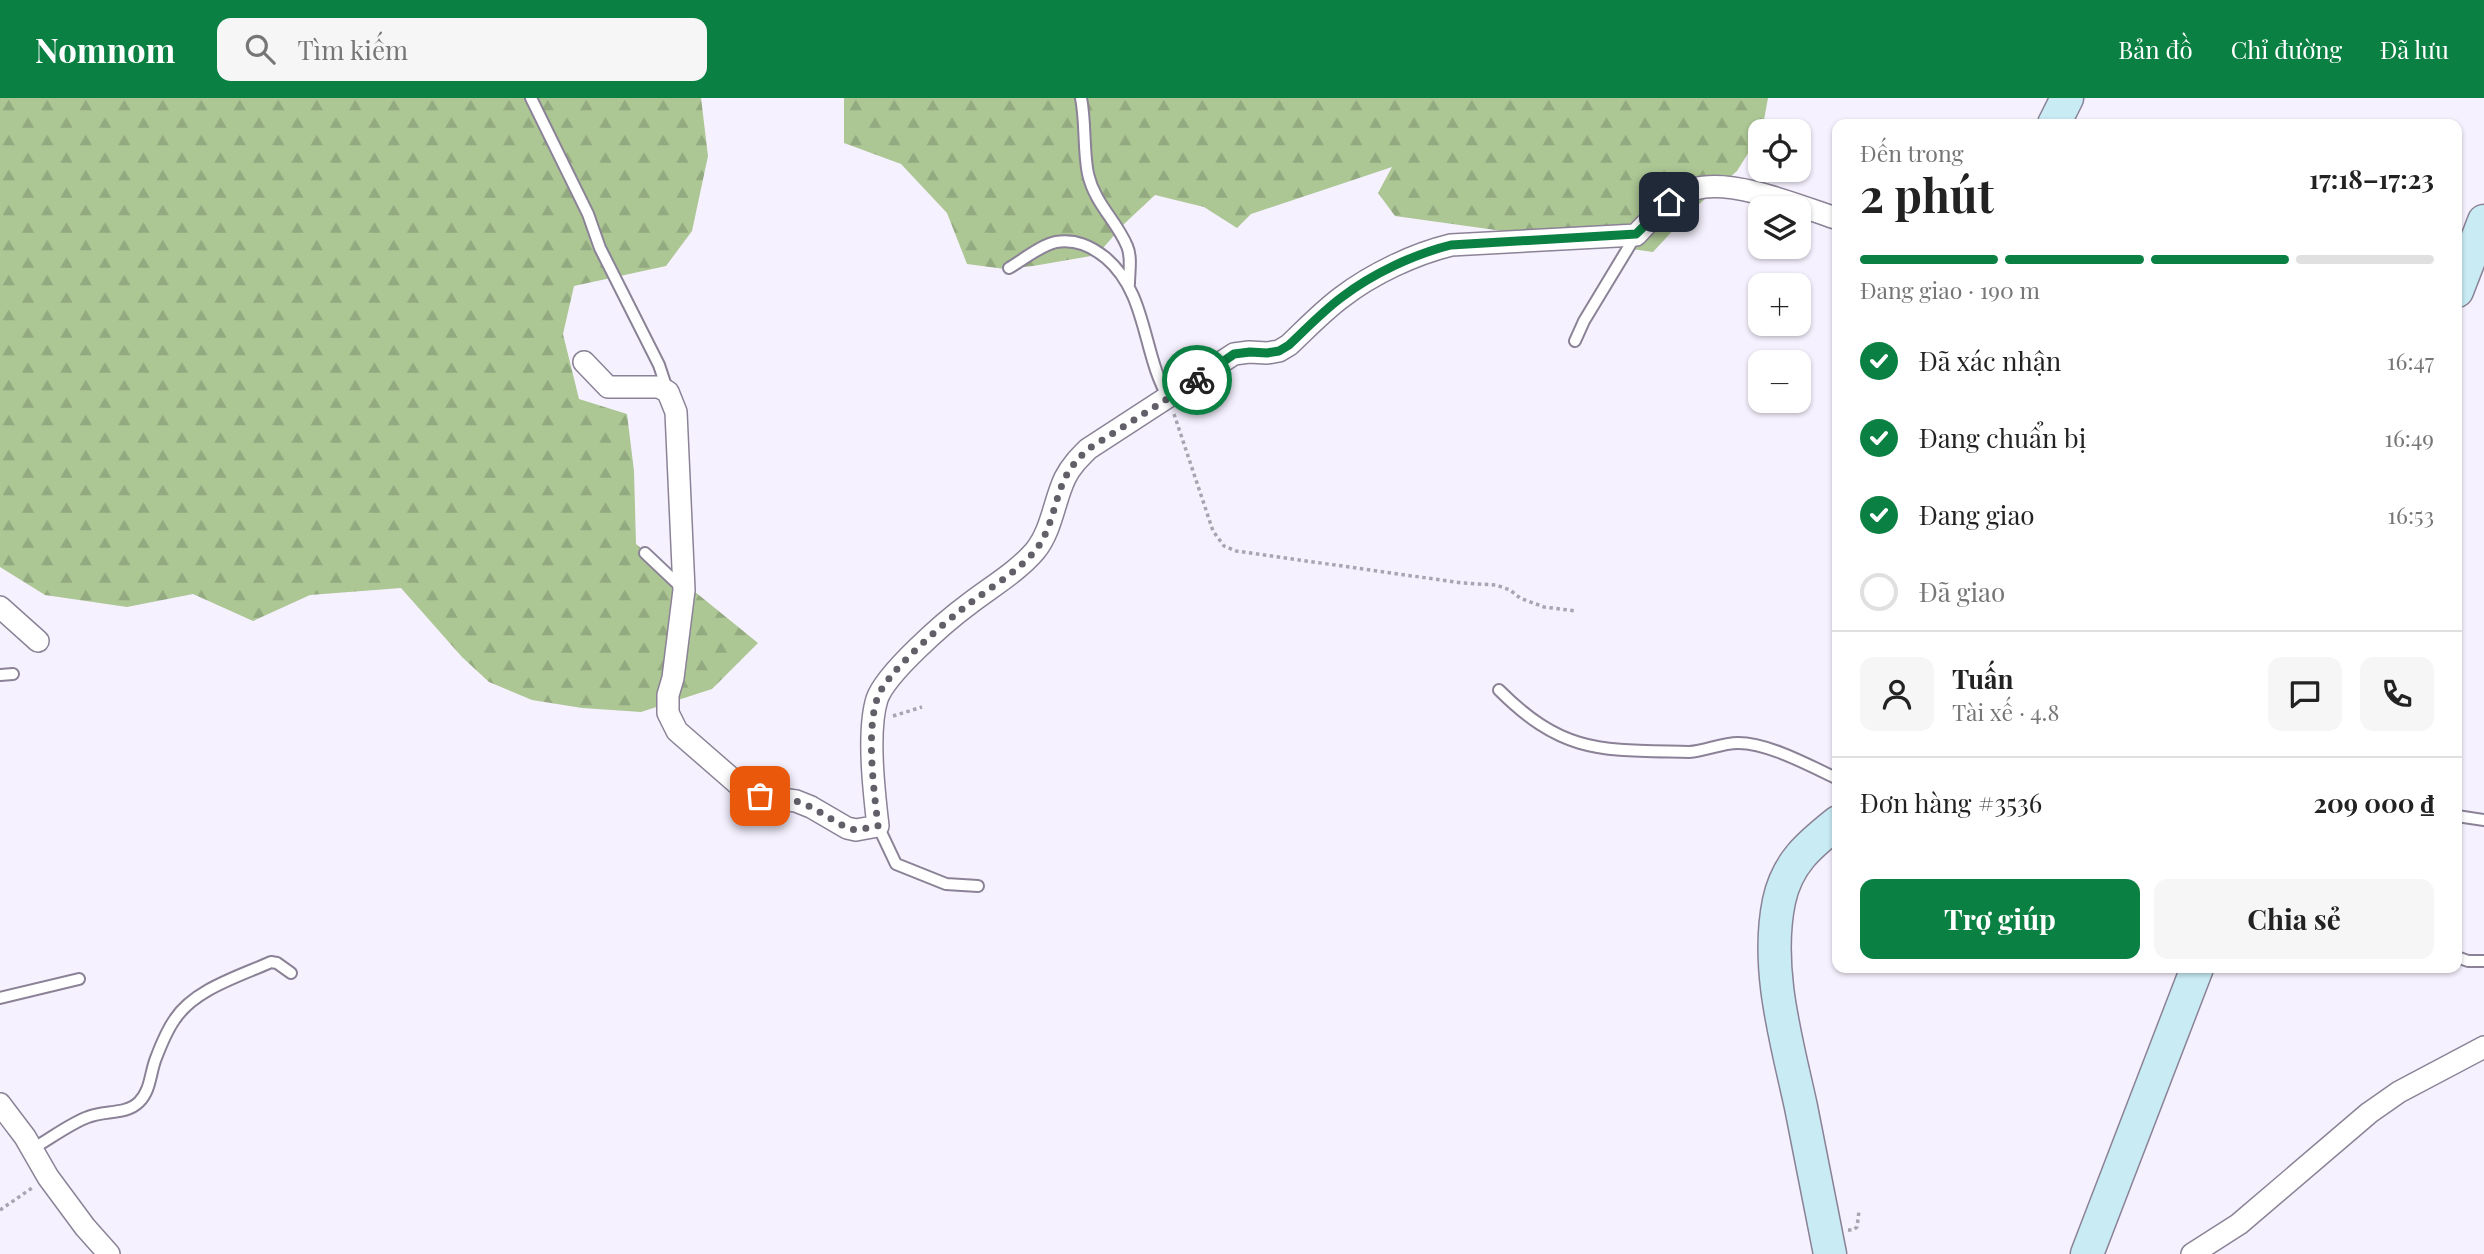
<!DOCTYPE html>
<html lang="vi">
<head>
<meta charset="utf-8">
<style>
  :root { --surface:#fff; --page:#f6f6f6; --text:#222; --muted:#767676; --line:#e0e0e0; --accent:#0b8043 }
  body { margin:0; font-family:"Playfair Display",serif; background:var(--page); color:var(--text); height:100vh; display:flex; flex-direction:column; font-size:26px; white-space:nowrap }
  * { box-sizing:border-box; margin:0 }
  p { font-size:23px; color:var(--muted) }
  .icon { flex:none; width:38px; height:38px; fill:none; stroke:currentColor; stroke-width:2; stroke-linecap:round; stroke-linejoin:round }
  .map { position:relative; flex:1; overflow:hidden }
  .panel { position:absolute; left:1832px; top:21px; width:630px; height:854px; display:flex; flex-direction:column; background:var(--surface); border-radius:14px; box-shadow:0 2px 5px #0004 }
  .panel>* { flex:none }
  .controls { position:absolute; left:1748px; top:21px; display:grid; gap:14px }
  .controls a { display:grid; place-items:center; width:63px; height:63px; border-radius:14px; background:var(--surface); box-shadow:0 2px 5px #0004; font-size:35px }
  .pin { position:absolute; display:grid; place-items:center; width:60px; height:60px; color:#fff; margin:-30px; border-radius:14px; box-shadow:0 4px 10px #0006 }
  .courier { position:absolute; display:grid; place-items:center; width:70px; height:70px; margin:-35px; border:5px solid #0b8043; border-radius:50%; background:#fff; color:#222; box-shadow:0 2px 9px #0007 }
  .summary em { font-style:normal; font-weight:700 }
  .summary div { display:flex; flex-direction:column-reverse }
  .summary { display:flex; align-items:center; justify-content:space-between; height:119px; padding:0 28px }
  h1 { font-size:46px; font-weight:700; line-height:52px }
  .bar { display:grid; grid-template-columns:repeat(4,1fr); gap:10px 7px; align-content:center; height:84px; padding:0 28px }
  .bar i { height:9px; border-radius:5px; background:var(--line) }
  .bar .active { background:var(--accent) }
  .bar p { grid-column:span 4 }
  .line { display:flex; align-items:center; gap:18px; padding:0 28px; border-top:2px solid var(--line) }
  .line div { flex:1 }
  .round { display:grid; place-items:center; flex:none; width:74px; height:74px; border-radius:14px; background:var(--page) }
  ol { padding:0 28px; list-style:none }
  li { display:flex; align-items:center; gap:21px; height:77px }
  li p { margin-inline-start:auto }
  li .icon { padding:7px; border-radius:50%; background:var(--accent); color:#fff; stroke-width:4 }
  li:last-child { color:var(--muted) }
  li i { width:38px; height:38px; border:4px solid var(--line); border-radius:50% }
  .cta { display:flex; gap:14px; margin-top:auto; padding:14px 28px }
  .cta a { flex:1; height:80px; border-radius:14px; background:var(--accent); color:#fff; font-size:28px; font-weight:700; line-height:80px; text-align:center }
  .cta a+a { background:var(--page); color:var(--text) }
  header { display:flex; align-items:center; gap:42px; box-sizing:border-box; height:98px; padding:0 35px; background:var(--accent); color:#fff }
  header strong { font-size:33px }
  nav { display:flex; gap:38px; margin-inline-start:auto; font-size:24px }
  .search { width:490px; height:63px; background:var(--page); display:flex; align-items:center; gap:18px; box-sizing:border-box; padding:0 24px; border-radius:14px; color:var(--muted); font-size:26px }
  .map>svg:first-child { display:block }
  .forest { fill:url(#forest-firs) }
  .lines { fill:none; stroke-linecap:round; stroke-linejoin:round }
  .lane-casing { stroke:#8b8297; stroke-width:14 }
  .street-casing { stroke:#8b8297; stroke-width:24 }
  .secondary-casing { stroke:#8b8297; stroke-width:35 }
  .path { stroke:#a9a5b0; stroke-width:3.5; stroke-dasharray:3.5 3.5; stroke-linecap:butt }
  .lane { stroke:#fff; stroke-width:10 }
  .street { stroke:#fff; stroke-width:21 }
  .secondary { stroke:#c8ebf4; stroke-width:32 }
  .done { stroke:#625f68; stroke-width:7; stroke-dasharray:0 12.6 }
  .route { stroke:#0b8043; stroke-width:9 }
</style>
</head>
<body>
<header>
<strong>Nomnom</strong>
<div class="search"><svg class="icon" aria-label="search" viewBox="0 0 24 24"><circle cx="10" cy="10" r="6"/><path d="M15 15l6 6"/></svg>Tìm kiếm</div>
<nav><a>Bản đồ</a><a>Chỉ đường</a><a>Đã lưu</a></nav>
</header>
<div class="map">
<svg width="2484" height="1156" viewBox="0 0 2484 1156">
  <defs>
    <pattern id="forest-firs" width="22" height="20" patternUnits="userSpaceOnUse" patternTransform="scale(1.75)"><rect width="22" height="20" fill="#acc694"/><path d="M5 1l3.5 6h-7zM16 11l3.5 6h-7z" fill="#93a97f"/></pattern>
  </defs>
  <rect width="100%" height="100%" fill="#f6f1fe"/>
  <path class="forest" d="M0,0H701L708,58L692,133L666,168L574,188L563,236L579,301L627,316L634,373L636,446L758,545L712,591L641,614L582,610L532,602L489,584L462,559L401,490L310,497L253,523L193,496L127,509L45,497L0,469Z
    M844,0H1768L1762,33L1737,73L1689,115L1653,154L1395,118L1378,95L1392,69L1251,116L1237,130L1204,109L1155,97L1124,126L1097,157L1033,168L1005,171L967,166L947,115L901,66L844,45Z"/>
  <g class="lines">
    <defs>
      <path id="lane" d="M531,0L588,116L600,150L659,267L667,291
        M1081,0C1086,25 1083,51 1088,76C1095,106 1116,122 1127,148C1132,159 1129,174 1129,186
        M1009,170C1021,163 1043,146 1056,144C1076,141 1091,148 1106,160C1148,196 1142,256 1169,301
        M1575,243L1584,223L1636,137
        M645,455L682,490
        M0,577L13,576
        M1499,592C1564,657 1603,652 1689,654C1706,653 1721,645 1738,645C1769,645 1810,668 1838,681
        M2457,718L2484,722
        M878,728L896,766L946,786L978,788
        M2457,859L2468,863H2484
        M0,900L79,881
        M32,1051C50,1041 69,1026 88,1019C104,1012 126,1017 139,1004C151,992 150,975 156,960C161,947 167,932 175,921C195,891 240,878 271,864L277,865L291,875"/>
      <path id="street" d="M584,264L608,289H659L668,294L676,314L684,492L673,580L668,597V615L677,633L739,687L760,698L796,703L811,709L847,730L856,732L878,728C874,694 867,633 877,601C886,575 946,523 969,506C991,489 1017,474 1035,453C1052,432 1054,403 1065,380C1071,368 1079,360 1088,351L1234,256L1249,254L1267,255L1279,253L1289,247C1306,231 1323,213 1342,199C1372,176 1414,156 1451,147L1636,137C1653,119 1671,98 1695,91C1732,80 1802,109 1838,121
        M0,509L38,543
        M0,1006L25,1039L48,1079L85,1129L109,1156
        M2192,1156L2239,1126L2369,1015L2399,994L2484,949"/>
      <path id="secondary" d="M2054,26L2067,0
        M2457,193L2484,123
        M1830,1156C1820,1107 1811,1058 1801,1009C1787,944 1765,871 1779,803C1787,765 1809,747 1838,724
        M2087,1156L2197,870"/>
    </defs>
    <use href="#lane" class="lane-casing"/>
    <use href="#street" class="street-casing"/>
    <use href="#secondary" class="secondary-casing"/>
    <path class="path" d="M1174,316L1213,433L1224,448L1236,453L1462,485L1496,487L1510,492L1520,500L1544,509L1576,513
      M893,618L922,609
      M0,1112L32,1090
      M1848,1132H1853L1857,1129L1859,1113"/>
    <use href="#lane" class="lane"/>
    <use href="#street" class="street"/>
    <use href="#secondary" class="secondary"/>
  </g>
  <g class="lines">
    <path class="done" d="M760,698L796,703L811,709L847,730L856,732L878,728C874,692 866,635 877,601C885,575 946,523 969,506C991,489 1017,474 1035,453C1052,432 1054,403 1065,380C1071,368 1079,360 1088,351L1197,282"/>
    <path class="route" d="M1197,282L1234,256L1250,254L1267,255L1279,253L1289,247C1306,231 1323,213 1342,199C1372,176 1414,156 1451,147L1636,136L1669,104"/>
  </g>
</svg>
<div class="controls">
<a><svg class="icon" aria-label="locate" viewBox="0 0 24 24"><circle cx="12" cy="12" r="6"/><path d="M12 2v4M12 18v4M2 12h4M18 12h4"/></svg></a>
<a><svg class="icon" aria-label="layers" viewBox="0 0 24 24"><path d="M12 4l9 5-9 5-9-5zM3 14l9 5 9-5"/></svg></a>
<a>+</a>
<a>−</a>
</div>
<div class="pin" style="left:760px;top:698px;background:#ea580c"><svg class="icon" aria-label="bag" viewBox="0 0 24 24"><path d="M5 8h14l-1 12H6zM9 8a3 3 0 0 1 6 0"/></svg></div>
<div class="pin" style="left:1669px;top:104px;background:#1f2937"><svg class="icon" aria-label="home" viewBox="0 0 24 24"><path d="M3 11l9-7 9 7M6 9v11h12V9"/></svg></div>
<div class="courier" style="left:1197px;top:282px"><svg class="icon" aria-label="bike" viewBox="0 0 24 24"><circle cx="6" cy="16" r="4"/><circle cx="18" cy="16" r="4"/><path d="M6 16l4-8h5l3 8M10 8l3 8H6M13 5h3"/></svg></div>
<section class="panel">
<div class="summary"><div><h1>2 phút</h1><p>Đến trong</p></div><em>17:18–17:23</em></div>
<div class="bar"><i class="active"></i><i class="active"></i><i class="active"></i><i></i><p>Đang giao · 190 m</p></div>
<ol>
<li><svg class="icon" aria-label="check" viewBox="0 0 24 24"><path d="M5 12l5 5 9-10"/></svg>Đã xác nhận<p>16:47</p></li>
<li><svg class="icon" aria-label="check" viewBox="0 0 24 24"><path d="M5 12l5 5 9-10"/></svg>Đang chuẩn bị<p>16:49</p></li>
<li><svg class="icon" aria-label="check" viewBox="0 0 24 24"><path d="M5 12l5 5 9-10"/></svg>Đang giao<p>16:53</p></li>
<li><i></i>Đã giao</li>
</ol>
<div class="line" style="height:126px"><a class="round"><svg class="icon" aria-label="person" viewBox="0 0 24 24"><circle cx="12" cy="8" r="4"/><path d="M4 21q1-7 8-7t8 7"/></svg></a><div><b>Tuấn</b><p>Tài xế · 4.8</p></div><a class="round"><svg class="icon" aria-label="chat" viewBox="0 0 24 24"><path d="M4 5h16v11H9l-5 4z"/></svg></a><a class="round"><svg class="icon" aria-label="phone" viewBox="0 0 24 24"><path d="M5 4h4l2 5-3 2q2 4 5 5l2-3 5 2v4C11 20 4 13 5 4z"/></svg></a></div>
<div class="line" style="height:91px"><div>Đơn hàng #3536</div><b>209 000 ₫</b></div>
<div class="cta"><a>Trợ giúp</a><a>Chia sẻ</a></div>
</section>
</div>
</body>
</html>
